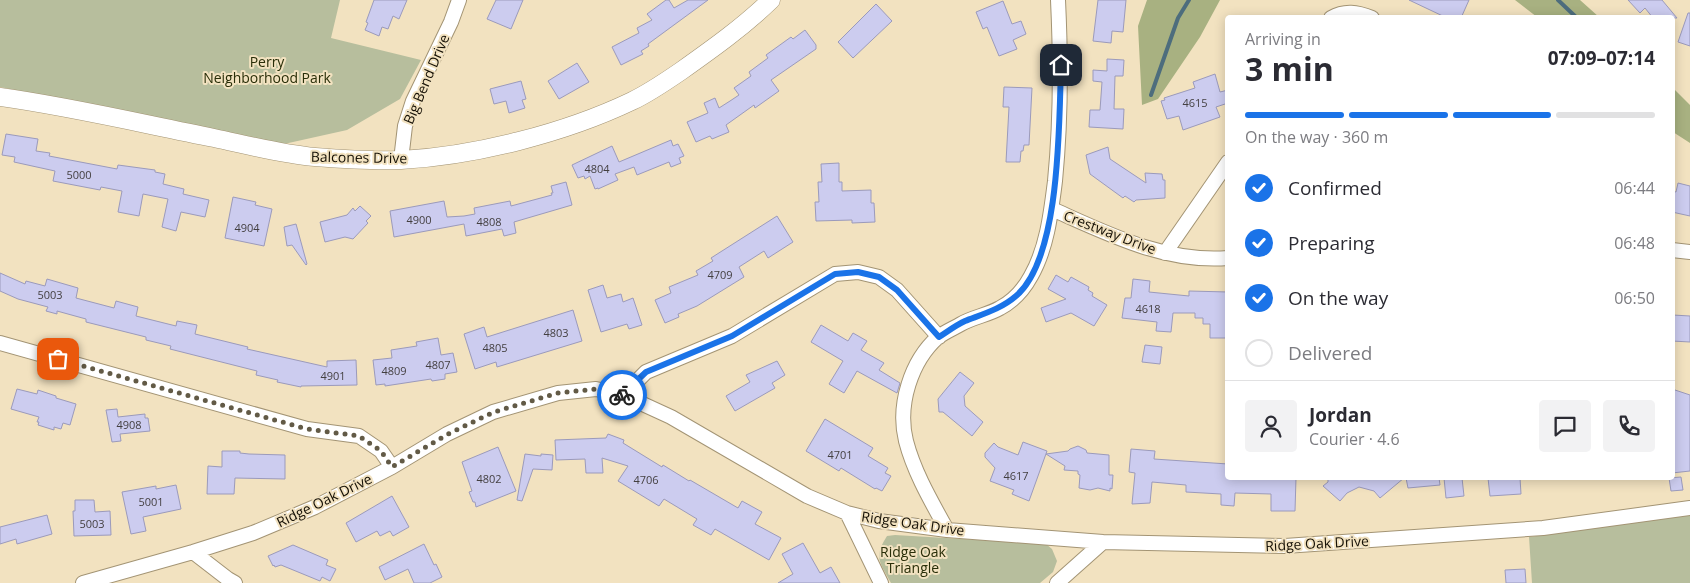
<!DOCTYPE html>
<html lang="en">
<head>
<meta charset="utf-8">
<style>
  :root { --surface:#fff; --page:#f2f2f3; --text:#2b2b33; --muted:#7c7c81; --line:#e1e1e2; --accent:#1a73e8 }
  body { margin:0; font-family:"Open Sans",sans-serif; background:var(--page); color:var(--text); height:100vh; display:flex; flex-direction:column; font-size:19px; white-space:nowrap }
  * { box-sizing:border-box; margin:0 }
  p { font-size:16px; color:var(--muted) }
  .icon { flex:none; width:28px; height:28px; fill:none; stroke:currentColor; stroke-width:2; stroke-linecap:round; stroke-linejoin:round }
  .map { position:relative; flex:1; overflow:hidden }
  .details { position:absolute; left:1225px; top:15px; width:450px; height:465px; display:flex; flex-direction:column; background:var(--surface); border-radius:5px; box-shadow:0 2px 12px #0003 }
  .details>* { flex:none }
  .pin { position:absolute; display:grid; place-items:center; width:42px; height:42px; color:#fff; margin:-21px; border-radius:10px; box-shadow:0 2px 8px #0006 }
  .courier { position:absolute; display:grid; place-items:center; width:50px; height:50px; margin:-25px; border:4px solid #1a73e8; border-radius:50%; background:#fff; color:#222; box-shadow:0 1px 6px #0007 }
  .head em { font-style:normal; font-weight:700 }
  .head div { display:flex; flex-direction:column-reverse }
  .head { display:flex; align-items:center; justify-content:space-between; height:85px; padding:0 20px }
  h1 { font-size:32px; font-weight:700; line-height:38px }
  .bar { display:grid; grid-template-columns:repeat(4,1fr); gap:8px 5px; align-content:center; height:60px; padding:0 20px }
  .bar i { height:6px; border-radius:4px; background:var(--line) }
  .bar .active { background:var(--accent) }
  .bar p { grid-column:span 4 }
  .line { display:flex; align-items:center; gap:12px; padding:0 20px; border-top:1px solid var(--line) }
  .line div { flex:1 }
  .round { display:grid; place-items:center; flex:none; width:52px; height:52px; border-radius:5px; background:var(--page) }
  ol { padding:0 20px; list-style:none }
  li { display:flex; align-items:center; gap:15px; height:55px }
  li p { margin-inline-start:auto }
  li .icon { padding:5px; border-radius:50%; background:var(--accent); color:#fff; stroke-width:4 }
  li:last-child { color:var(--muted) }
  li i { width:28px; height:28px; border:2px solid var(--line); border-radius:50% }
  .map>svg:first-child { display:block }
  .green { fill:#b7be9d }
  .forest { fill:#a8b181 }
  .lines { fill:none; stroke-linecap:round; stroke-linejoin:round }
  .stream { stroke:#4d6d7d; stroke-width:4 }
  .building { fill:#ccccef; stroke:#9b9abb }
  .minor-casing { stroke:#a39474; stroke-width:16 }
  .tertiary-casing { stroke:#a39474; stroke-width:19 }
  .minor { stroke:#fff; stroke-width:14 }
  .tertiary { stroke:#fff; stroke-width:18 }
  .done { stroke:#625a46; stroke-width:5; stroke-dasharray:0 9 }
  .route { stroke:#1a73e8; stroke-width:6 }
  .labels { text-anchor:middle; dominant-baseline:central; stroke-width:4; stroke-linejoin:round; paint-order:stroke }
  .number-label { font-size:11px; fill:#433f40 }
  .park-label { font-size:14px; fill:#292e08; stroke:#f2e2c0 }
  .street-label { font-size:14px; fill:#151005; stroke:#f2e2c0 }
</style>
</head>
<body>
<div class="map">
<svg width="1690" height="583" viewBox="0 0 1690 583">
  <rect width="100%" height="100%" fill="#f2e2c0"/>
  <path class="green" d="M0,0H340L331,38L421,60L400,99L347,130L284,144L0,87Z
    M1690,515V583H1532L1529,537Z
    M895,535L1046,544L1052,549L1057,561L1053,572L1040,583H891C880,562 873,558 887,536Z"/>
  <path class="forest" d="M1147,0H1220L1200,37L1158,99L1142,105L1138,26Z
    M1515,0H1580L1599,17H1537Z
    M1673,88L1690,105V143L1673,132Z"/>
  <g class="lines">
    <path class="stream" d="M1558,0L1577,18
      M1151,95L1178,18L1189,0"/>
  </g>
  <path class="building" d="M374,0H407L399,19L393,16L388,29L382,27L379,36L365,30L368,23L366,22Z
    M496,0H523L511,29L487,19Z
    M666,0H669L674,8L688,0H708L648,44L649,46L641,51L643,54L621,65L612,47L639,33L637,28L652,20L647,14Z
    M1098,0H1126L1123,32L1112,31L1111,43L1093,41Z
    M1409,0H1469L1461,18H1447Z
    M1628,0H1662L1677,18H1653L1645,8L1640,13Z
    M1003,1L1012,24L1021,21L1026,34L1013,40L1017,49L999,56L987,27L983,29L976,12Z
    M876,4L892,21L853,58L838,42Z
    M1688,13H1690V46L1678,42Z
    M805,30L816,45V49L771,80L779,91L755,108L754,105L726,125L729,132L712,139L710,136L696,142L687,122L708,113L704,103L715,98L719,108L730,101L739,95L734,88L751,76L749,72L768,58L766,55L791,37L793,39Z
    M1107,59L1124,60L1123,76H1115L1114,109H1124L1123,129L1089,127L1090,110H1100L1102,82L1093,81V70L1107,71Z
    M577,63L589,82L559,99L548,81Z
    M1215,74L1220,92L1228,90V103L1216,107L1220,117L1183,130L1179,116L1167,119L1161,101L1165,100L1164,98L1195,88L1193,82Z
    M521,81L526,99L522,100L525,108L509,113L506,101L494,104L490,89Z
    M1004,87L1032,88L1029,145H1024L1023,151H1021L1020,162H1006L1009,107H1003Z
    M6,134L38,139L36,151L50,153L49,156L117,169L118,165L155,170V172L165,174L163,184L184,189L183,194L209,200L205,217L181,212L176,231L162,227L168,199L143,194L139,216L118,212L122,191L101,187L100,190L53,181L55,171L14,162L15,157L2,155Z
    M671,140L673,146L678,144L684,156L679,158L681,163L671,167L669,162L637,175L634,167L615,174L618,180L598,189V188L595,189L590,176L585,179L584,176L578,178L572,165L612,146L619,162Z
    M1108,147L1110,159L1146,183L1145,173L1162,174L1163,180H1165V198L1136,200L1134,202L1125,196L1123,198L1090,174L1086,155Z
    M839,163V182H842V191L871,190V203H874L875,222L852,223V220L816,221L815,202H819L818,182H822L821,164Z
    M566,182L572,205L514,222L516,233L504,236L502,229L466,236L464,224L394,237L390,211L444,201L447,217L464,216L475,214L474,208L510,201L511,206L552,195L551,193H553L551,186Z
    M1678,183L1690,186V216L1672,212V191L1676,192Z
    M233,197L256,202L255,205L272,209L264,246L225,238Z
    M360,206L371,216L366,221L368,223L353,239L345,237L325,242L320,222L347,215L353,208L355,211Z
    M777,216L793,242L768,258L764,251L739,267L744,277L697,306L678,314L679,317L665,323L655,300L671,293L669,287L698,275L696,271L713,261L711,258Z
    M296,224L307,264L306,265L292,245L287,246L284,227Z
    M0,273L25,284L26,281L45,286L47,279L78,288L76,298L114,308L116,301L138,307L136,316L176,326L177,321L197,325L195,334L248,347L247,349L327,367V361L356,360L357,385L301,386V387L277,382L278,380L256,375L257,371L170,349L171,346L146,340V337L86,322V319L57,311V314L46,311L48,307L18,299L0,291Z
    M1056,275L1068,282L1071,277L1089,287L1088,290L1093,293L1092,296L1107,305L1094,326L1071,313L1046,322L1041,308L1066,299L1048,289Z
    M1133,279L1150,281L1149,292L1189,296V291L1228,292V338H1210V324H1203V318H1195V313H1173L1171,332L1156,331L1157,322L1122,318L1125,298H1131Z
    M603,285L607,298L621,294L623,302L633,298L642,325L629,329L627,324L601,332L588,290Z
    M573,310L582,341L497,367L496,362L475,369L464,334L484,327L487,337Z
    M1673,315L1690,316V342L1672,341Z
    M821,325L848,341L853,333L867,341L861,350L884,363L879,370L900,383L897,393L857,371L844,393L829,384L843,361L811,342Z
    M438,338L441,355L453,353L457,372L445,374V379L432,381L431,379L385,386V384L376,385L373,360L392,358L391,350L417,346L416,342Z
    M1145,345L1162,347L1160,364L1142,362Z
    M777,361L785,375L772,383L775,388L735,411L726,396L750,382L746,375Z
    M960,372L974,383L964,396L965,406L983,422L972,436L943,412H939L938,399Z
    M17,389L37,394L38,390L56,396V398L76,404L70,425L63,423L61,429L54,427V430L38,425L39,422H37L39,417L11,409Z
    M1672,389L1690,395V471L1672,473Z
    M117,409L118,417L145,414V418H148L150,431L120,434L121,441L112,442L106,410Z
    M825,419L873,448L868,456L888,468L885,473L891,476L882,491L876,488L875,489L841,468L839,471L806,451Z
    M608,434L624,440L623,443L662,467L663,465L689,481L690,480L738,508L742,501L762,512L755,524L781,538L769,560L715,529L711,535L693,525L697,519L664,499L659,506L618,481L628,466L602,458L603,473H586L585,459L556,460L555,440L606,438Z
    M1023,442L1047,451L1029,501L1012,494L1014,490L990,481L995,468L985,457V453L994,443L998,447L1018,455Z
    M1078,446L1086,450L1087,453L1109,455V475H1113L1112,489L1110,488V491L1098,488L1090,490L1079,488L1080,475L1078,474V471L1064,470L1065,466L1046,454L1068,451L1070,449Z
    M498,447L516,491L476,507L475,502H473L469,492L472,491L462,462Z
    M1131,449L1155,451L1154,459L1228,464V478H1296L1295,511H1271V494L1235,493L1234,506L1221,505V494L1186,492V485L1152,482L1150,503L1132,504L1135,473L1129,472Z
    M222,451H240V453L249,454L285,455V479L235,478L234,494H207L208,466L222,467Z
    M525,454L541,456V454L553,455L552,470L533,469L522,501L517,500Z
    M1681,477L1683,490L1671,491L1669,478Z
    M1328,478H1404L1380,498L1374,491L1359,487L1347,493L1340,501L1323,486L1328,482Z
    M1406,478H1439L1440,485L1408,488Z
    M1444,478H1462L1464,496L1446,498Z
    M1488,478H1520L1521,494L1490,496Z
    M176,485L181,509L143,517L146,531L131,534L122,492L156,486V489Z
    M392,496L409,527L393,536L390,531L380,536L377,531L356,542L346,523Z
    M75,500H94L95,512L110,511L111,535L74,536L73,511H75Z
    M47,515L52,534L17,544L16,539L0,544V527Z
    M803,543L820,573L831,567L840,583H778L793,574L782,554Z
    M424,544L434,565L436,564L442,577L430,583H414L408,569L385,580L379,567Z
    M293,545L328,560L326,565L336,569L330,581L322,577L320,581L281,565L275,567L274,565L273,566L268,556Z
    M1525,569L1526,583H1506L1505,570Z"/>
  <g class="lines">
    <defs>
      <path id="minor" d="M1331,18C1345,10 1357,12 1372,18
        M401,160L405,126L413,101L451,22L459,0
        M1052,209C1108,234 1165,263 1228,258
        M1672,250L1690,252
        M1165,253L1228,162
        M0,343L307,429L359,436L381,451L392,467
        M623,395L646,372L732,336L835,274L858,272L879,277L897,290L939,337
        M847,513L881,583
        M947,530C931,501 914,472 906,441C897,405 911,361 938,337C945,332 954,328 961,324C973,317 988,315 1000,308C1013,301 1024,289 1031,276C1047,248 1051,213 1055,181C1061,120 1061,62 1058,0
        M193,552L228,579L235,583
        M83,583L193,552L253,533L315,507L392,467L447,434L493,412L558,393L596,389L623,395L671,417L807,496L847,513L879,521L947,530L1103,542L1285,546L1543,528L1690,508
        M1057,583L1103,542"/>
      <path id="tertiary" d="M0,97C72,107 143,124 214,138C247,145 281,154 315,157C341,159 376,161 401,160C475,156 565,133 632,101C649,93 665,82 681,71C712,49 743,27 771,0"/>
    </defs>
    <use href="#minor" class="minor-casing"/>
    <use href="#tertiary" class="tertiary-casing"/>
    <use href="#minor" class="minor"/>
    <use href="#tertiary" class="tertiary"/>
  </g>
  <g class="lines">
    <path class="done" d="M58,359L307,429L359,436L381,451L392,467L448,434L494,412L558,393L596,389L622,395"/>
    <path class="route" d="M622,395L646,372L732,336L835,274L858,272L879,277L897,290L939,337C947,332 956,325 965,321C983,314 1001,309 1016,296C1061,258 1059,121 1061,65"/>
  </g>
  <g class="labels">
    <g class="number-label">
      <text x="1195" y="102">4615</text>
      <text x="597" y="168">4804</text>
      <text x="79" y="174">5000</text>
      <text x="419" y="219">4900</text>
      <text x="489" y="221">4808</text>
      <text x="247" y="227">4904</text>
      <text x="720" y="274">4709</text>
      <text x="50" y="294">5003</text>
      <text x="1148" y="308">4618</text>
      <text x="556" y="332">4803</text>
      <text x="495" y="347">4805</text>
      <text x="438" y="364">4807</text>
      <text x="394" y="370">4809</text>
      <text x="333" y="375">4901</text>
      <text x="129" y="424">4908</text>
      <text x="840" y="454">4701</text>
      <text x="1016" y="475">4617</text>
      <text x="489" y="478">4802</text>
      <text x="646" y="479">4706</text>
      <text x="151" y="501">5001</text>
      <text x="92" y="523">5003</text>
    </g>
    <g class="park-label">
      <text x="267" y="61">Perry<tspan x="267" dy="16">Neighborhood Park</tspan></text>
      <text x="913" y="551">Ridge Oak<tspan x="913" dy="16">Triangle</tspan></text>
    </g>
    <g class="street-label">
      <text transform="translate(426 79) rotate(-67)">Big Bend Drive</text>
      <text transform="translate(359 157) rotate(1)">Balcones Drive</text>
      <text transform="translate(1110 232) rotate(21)">Crestway Drive</text>
      <text transform="translate(324 500) rotate(-26)">Ridge Oak Drive</text>
      <text transform="translate(913 523) rotate(8)">Ridge Oak Drive</text>
      <text transform="translate(1317 543) rotate(-3)">Ridge Oak Drive</text>
    </g>
  </g>
</svg>
<div class="pin" style="left:58px;top:359px;background:#ea580c"><svg class="icon" aria-label="bag" viewBox="0 0 24 24"><path d="M5 8h14l-1 12H6zM9 8a3 3 0 0 1 6 0"/></svg></div>
<div class="pin" style="left:1061px;top:65px;background:#1f2937"><svg class="icon" aria-label="home" viewBox="0 0 24 24"><path d="M3 11l9-7 9 7M6 9v11h12V9"/></svg></div>
<div class="courier" style="left:622px;top:395px"><svg class="icon" aria-label="bike" viewBox="0 0 24 24"><circle cx="6" cy="16" r="4"/><circle cx="18" cy="16" r="4"/><path d="M6 16l4-8h5l3 8M10 8l3 8H6M13 5h3"/></svg></div>
<section class="details">
<div class="head"><div><h1>3 min</h1><p>Arriving in</p></div><em>07:09–07:14</em></div>
<div class="bar"><i class="active"></i><i class="active"></i><i class="active"></i><i></i><p>On the way · 360 m</p></div>
<ol>
<li><svg class="icon" aria-label="check" viewBox="0 0 24 24"><path d="M5 12l5 5 9-10"/></svg>Confirmed<p>06:44</p></li>
<li><svg class="icon" aria-label="check" viewBox="0 0 24 24"><path d="M5 12l5 5 9-10"/></svg>Preparing<p>06:48</p></li>
<li><svg class="icon" aria-label="check" viewBox="0 0 24 24"><path d="M5 12l5 5 9-10"/></svg>On the way<p>06:50</p></li>
<li><i></i>Delivered</li>
</ol>
<div class="line" style="height:90px"><a class="round"><svg class="icon" aria-label="person" viewBox="0 0 24 24"><circle cx="12" cy="8" r="4"/><path d="M4 21q1-7 8-7t8 7"/></svg></a><div><b>Jordan</b><p>Courier · 4.6</p></div><a class="round"><svg class="icon" aria-label="chat" viewBox="0 0 24 24"><path d="M4 5h16v11H9l-5 4z"/></svg></a><a class="round"><svg class="icon" aria-label="phone" viewBox="0 0 24 24"><path d="M5 4h4l2 5-3 2q2 4 5 5l2-3 5 2v4C11 20 4 13 5 4z"/></svg></a></div>
</section>
</div>
</body>
</html>
